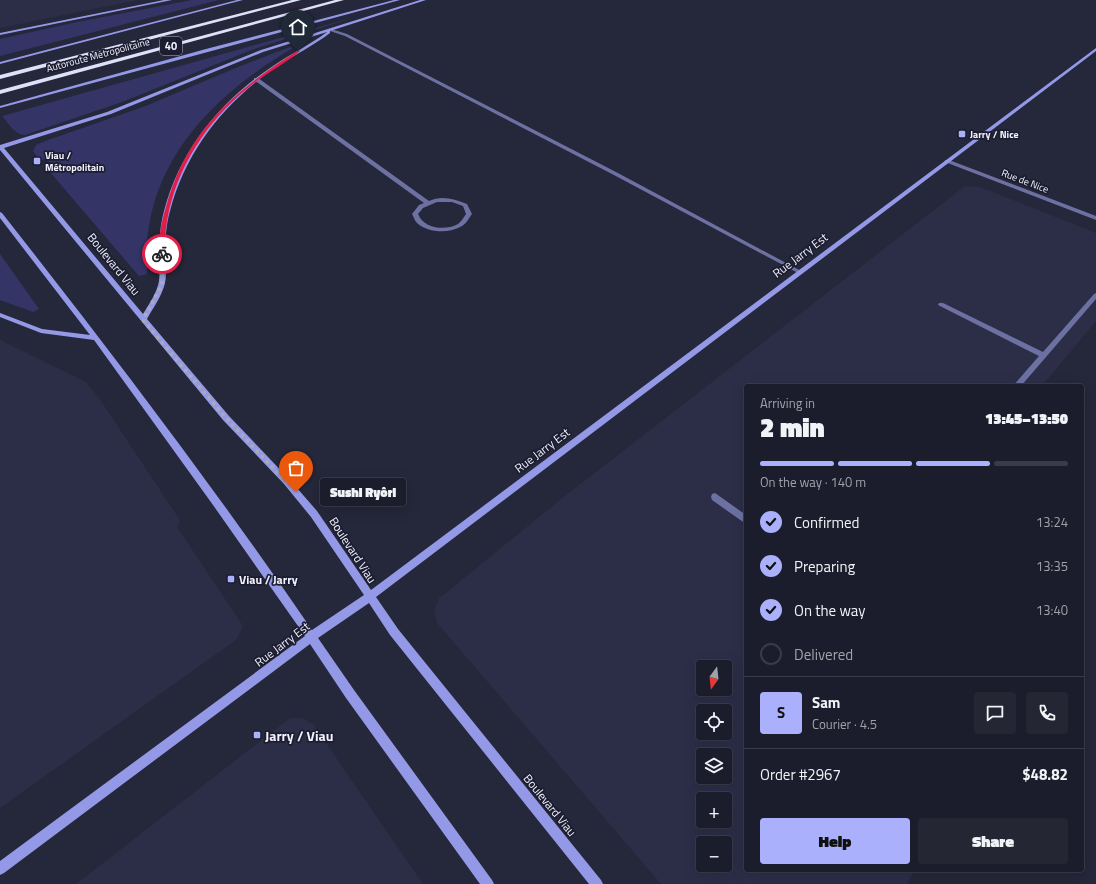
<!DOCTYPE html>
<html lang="en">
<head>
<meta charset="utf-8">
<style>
  :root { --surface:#1c1d2c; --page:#252634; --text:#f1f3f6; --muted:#a0a2a9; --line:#3a3b48; --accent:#aab0fb }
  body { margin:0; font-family:"Titillium Web",sans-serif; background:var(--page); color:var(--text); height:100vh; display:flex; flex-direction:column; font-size:15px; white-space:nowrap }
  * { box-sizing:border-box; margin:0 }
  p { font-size:13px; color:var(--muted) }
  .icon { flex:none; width:22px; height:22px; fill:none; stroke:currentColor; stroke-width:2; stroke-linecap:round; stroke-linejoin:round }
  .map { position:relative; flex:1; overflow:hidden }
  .side { position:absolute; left:744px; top:384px; width:340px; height:488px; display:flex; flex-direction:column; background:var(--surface); border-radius:4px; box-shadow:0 4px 16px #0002,0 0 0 1px var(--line) }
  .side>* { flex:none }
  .needle { width:26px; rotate:195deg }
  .buttons { position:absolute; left:696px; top:660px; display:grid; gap:8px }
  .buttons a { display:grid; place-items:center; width:36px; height:36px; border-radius:4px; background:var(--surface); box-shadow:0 4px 16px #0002,0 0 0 1px var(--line); font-size:20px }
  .pin { position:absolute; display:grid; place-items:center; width:34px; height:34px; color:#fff; margin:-41px -17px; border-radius:50% 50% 50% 0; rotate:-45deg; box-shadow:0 0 4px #0007 }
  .pin .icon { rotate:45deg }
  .courier { position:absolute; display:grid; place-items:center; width:40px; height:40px; margin:-20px; border:3px solid #e11d48; border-radius:50%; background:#fff; color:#222; box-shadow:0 1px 5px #0007 }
  .bubble { position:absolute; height:28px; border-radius:4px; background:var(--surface); box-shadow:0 4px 16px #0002,0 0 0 1px var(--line); font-size:13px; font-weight:800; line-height:28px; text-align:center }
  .head em { font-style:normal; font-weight:800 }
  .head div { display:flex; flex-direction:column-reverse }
  .head { display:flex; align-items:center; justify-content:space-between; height:68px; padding:0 16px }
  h1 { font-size:26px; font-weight:800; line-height:30px }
  .bar { display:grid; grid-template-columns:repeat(4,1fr); gap:6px 4px; align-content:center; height:48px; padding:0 16px }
  .bar i { height:5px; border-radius:3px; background:var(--line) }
  .bar .selected { background:var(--accent) }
  .bar p { grid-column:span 4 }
  .line { display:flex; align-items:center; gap:10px; padding:0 16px; border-top:1px solid var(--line) }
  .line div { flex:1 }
  .round { display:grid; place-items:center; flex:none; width:42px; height:42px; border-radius:4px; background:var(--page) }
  ol { padding:0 16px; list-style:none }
  li { display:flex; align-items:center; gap:12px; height:44px }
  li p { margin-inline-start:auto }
  li .icon { padding:4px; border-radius:50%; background:var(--accent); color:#111; stroke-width:4 }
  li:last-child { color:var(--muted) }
  li i { width:22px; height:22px; border:2px solid var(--line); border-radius:50% }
  .cta { display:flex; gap:8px; margin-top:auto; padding:8px 16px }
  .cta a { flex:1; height:46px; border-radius:4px; background:var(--accent); color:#111; font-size:16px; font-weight:800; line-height:46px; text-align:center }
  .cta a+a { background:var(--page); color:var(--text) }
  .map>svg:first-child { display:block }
  .built { fill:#2c2e48; fill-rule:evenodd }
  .green { fill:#343566 }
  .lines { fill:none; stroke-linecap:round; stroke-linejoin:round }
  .lane { fill:#6d71a2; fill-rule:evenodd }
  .street { fill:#6d71a2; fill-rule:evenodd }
  .secondary { fill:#9499e7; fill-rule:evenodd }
  .highway { fill:#dee1f9; fill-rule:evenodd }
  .route { fill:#e11d48 }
  .done { stroke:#aaabb9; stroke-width:4; stroke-dasharray:0 7.2 }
  .poi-dot { fill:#aab0fb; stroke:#1c1d30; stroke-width:1.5 }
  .labels { text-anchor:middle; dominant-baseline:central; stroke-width:3.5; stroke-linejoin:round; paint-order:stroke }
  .far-street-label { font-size:10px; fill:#f1f2fd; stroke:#1c1d30 }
  .far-poi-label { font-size:10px; font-weight:bold; fill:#f1f2fd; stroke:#1c1d30; text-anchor:start }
  .shield { fill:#1c1d30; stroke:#b1b2c0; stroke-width:1 }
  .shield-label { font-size:11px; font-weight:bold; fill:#f1f2fd }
  .street-label { font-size:12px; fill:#f1f2fd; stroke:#1c1d30 }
  .poi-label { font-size:12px; font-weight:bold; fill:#f1f2fd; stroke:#1c1d30; text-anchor:start }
  .near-poi-label { font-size:14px; font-weight:bold; fill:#f1f2fd; stroke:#1c1d30; text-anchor:start }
</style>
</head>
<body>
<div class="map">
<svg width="1096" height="884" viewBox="0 0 1096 884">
  <rect width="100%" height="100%" fill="#25273a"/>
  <path class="built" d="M0,0H138L0,28Z
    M965,186L980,187L1096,233V321L1042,386H746V870H915L907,884H661L437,623L434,611L439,598L447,592L561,499ZM703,667H725V689H703ZM703,711H725V733H703ZM703,755H725V777H703ZM703,799H725V821H703ZM703,843H725V865H703Z
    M0,340L86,382L99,398L180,520L177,527L243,626L236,640L0,808Z
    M290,718H302L313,724L423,884H76Z"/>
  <path class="green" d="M192,0H219L0,56V39L77,22Z
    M348,19H349L254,49L122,102L25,135C15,135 9,124 2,116Z
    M290,47L293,48C225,88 162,145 149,226C146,242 147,258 147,274L139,276L44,165L50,163L46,159L40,160L33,151L36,145L45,141L143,107L238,67Z
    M0,254L39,309L33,312L0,300Z"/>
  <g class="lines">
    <path class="lane" d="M331,29L347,34L616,172L803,272L800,274L798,273L612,174L345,36L330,31Z
      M254,78H258L429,201C442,195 454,199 467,204L472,214C469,218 466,224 462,226C449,234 428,233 417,223C414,220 414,217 412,214L419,205L424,203L254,80ZM437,202H452L463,206L466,214C464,217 461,222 458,224C445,231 424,229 418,214L423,208Z
      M1096,293V299L1021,386H1013L1039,356L938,305L939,303H943L1043,352L1094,294Z
      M715,493L746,515V524L712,500L711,497L712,494Z"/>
    <path class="street" d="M945,160H949L1096,216V220L945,162Z"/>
    <path class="secondary" d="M164,0H172L0,35V33Z
      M237,0H243L0,64V62Z
      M394,0H400L0,108V106L206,49Z
      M420,0H426L330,31V33C313,46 294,55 276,67C225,102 186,150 170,211C166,225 165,241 165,256C165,265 167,274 165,283C162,296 153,308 147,319L229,416L290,480L317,511L371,590L1096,48V51L376,597L398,629L601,880L603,884H589L390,635L369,603L318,638L354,690L492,880L494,884H480L346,698L310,644L4,873L0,875V861L305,636L213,505L94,340L41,333L0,317V313L42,329L90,335L0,218V212L2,213C109,349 214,487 312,630L364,595L311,517L284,484L223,420L0,150V145L107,112L261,50ZM327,32C310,45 290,54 273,66C220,101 180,150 164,211C160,226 159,241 159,257C159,265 160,273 159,281C157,293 149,304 143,314L4,148L111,114L263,52Z"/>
    <path class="highway" d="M292,0H301L0,79V75Z
      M335,0H344L0,94V90Z"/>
  </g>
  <path class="route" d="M297,51H300C284,65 264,74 248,88C207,121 176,168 167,221C165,232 165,243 164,254L160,255C157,242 162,220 166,207C187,131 233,92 297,51Z"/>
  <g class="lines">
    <path class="done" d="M162,254V284L143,320L226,418L296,492"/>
  </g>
  <g class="poi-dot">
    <rect x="958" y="130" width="8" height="8" rx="2"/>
    <rect x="33" y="157" width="8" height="8" rx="2"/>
    <rect x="227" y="575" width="8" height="8" rx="2"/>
    <rect x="253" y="731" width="8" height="8" rx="2"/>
  </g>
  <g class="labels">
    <g class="far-street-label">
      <text transform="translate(98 55) rotate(-15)">Autoroute Métropolitaine</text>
      <text transform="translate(1025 181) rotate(21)">Rue de Nice</text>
    </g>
    <g class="far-poi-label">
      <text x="970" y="134">Jarry / Nice</text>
      <text x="45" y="155">Viau /<tspan x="45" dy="12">Métropolitain</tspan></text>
    </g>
    <rect class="shield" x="160" y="37" width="22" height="18" rx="3"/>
    <g class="shield-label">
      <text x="171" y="46">40</text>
    </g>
    <g class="street-label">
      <text transform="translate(800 255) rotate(-37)">Rue Jarry Est</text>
      <text transform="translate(114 264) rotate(51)">Boulevard Viau</text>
      <text transform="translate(542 450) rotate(-37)">Rue Jarry Est</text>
      <text transform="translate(353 550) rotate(57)">Boulevard Viau</text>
      <text transform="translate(282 644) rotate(-37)">Rue Jarry Est</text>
      <text transform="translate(550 805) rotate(51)">Boulevard Viau</text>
    </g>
    <g class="poi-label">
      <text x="239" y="579">Viau / Jarry</text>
    </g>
    <g class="near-poi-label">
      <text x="265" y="735">Jarry / Viau</text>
    </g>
  </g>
</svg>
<div class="buttons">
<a><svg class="needle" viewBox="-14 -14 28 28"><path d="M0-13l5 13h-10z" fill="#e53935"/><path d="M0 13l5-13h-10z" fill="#a0a2a9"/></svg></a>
<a><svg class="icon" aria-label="locate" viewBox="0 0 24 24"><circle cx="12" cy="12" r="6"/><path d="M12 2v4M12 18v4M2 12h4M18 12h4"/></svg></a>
<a><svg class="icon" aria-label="layers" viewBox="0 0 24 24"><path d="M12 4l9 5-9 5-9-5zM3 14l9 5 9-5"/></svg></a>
<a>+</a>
<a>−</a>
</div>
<div class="pin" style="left:296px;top:492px;background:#ea580c"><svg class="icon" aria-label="bag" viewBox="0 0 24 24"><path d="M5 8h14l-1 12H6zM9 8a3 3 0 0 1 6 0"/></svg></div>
<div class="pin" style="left:298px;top:51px;background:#1f2937"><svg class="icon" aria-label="home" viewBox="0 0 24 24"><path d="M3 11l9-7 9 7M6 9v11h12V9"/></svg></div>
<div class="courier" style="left:162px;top:254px"><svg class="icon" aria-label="bike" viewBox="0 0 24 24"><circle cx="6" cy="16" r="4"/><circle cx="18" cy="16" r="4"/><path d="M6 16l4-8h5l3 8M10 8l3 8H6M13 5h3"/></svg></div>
<div class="bubble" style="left:320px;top:478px;width:86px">Sushi Ryôri</div>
<section class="side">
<div class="head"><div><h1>2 min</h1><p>Arriving in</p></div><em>13:45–13:50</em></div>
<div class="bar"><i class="selected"></i><i class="selected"></i><i class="selected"></i><i></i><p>On the way · 140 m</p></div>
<ol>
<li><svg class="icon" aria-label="check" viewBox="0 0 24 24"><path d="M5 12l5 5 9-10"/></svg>Confirmed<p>13:24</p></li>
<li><svg class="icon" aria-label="check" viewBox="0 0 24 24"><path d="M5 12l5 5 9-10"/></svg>Preparing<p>13:35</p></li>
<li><svg class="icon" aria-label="check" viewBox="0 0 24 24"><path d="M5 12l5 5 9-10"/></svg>On the way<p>13:40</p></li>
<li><i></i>Delivered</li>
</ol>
<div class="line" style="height:72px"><b class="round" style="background:var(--accent);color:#111">S</b><div><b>Sam</b><p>Courier · 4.5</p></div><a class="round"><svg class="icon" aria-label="chat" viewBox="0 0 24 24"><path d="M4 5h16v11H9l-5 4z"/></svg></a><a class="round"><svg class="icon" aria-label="phone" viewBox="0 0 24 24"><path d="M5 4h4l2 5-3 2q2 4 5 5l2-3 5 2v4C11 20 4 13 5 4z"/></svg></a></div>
<div class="line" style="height:52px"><div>Order #2967</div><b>$48.82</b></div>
<div class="cta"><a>Help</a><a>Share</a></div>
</section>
</div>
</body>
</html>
